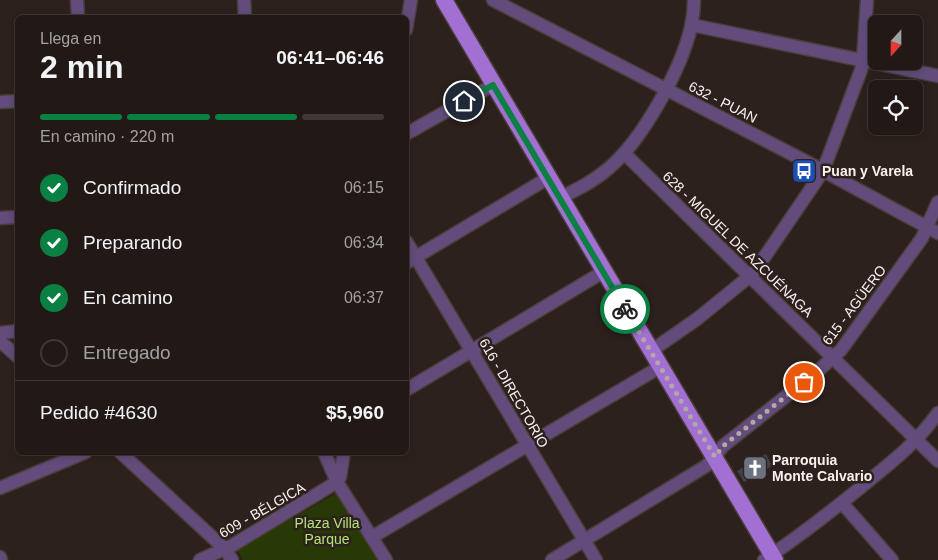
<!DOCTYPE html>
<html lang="es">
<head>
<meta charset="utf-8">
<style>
  :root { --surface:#221916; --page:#2a221f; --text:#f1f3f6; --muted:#a2a0a1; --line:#3f3835; --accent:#0b8043 }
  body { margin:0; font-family:Arial,sans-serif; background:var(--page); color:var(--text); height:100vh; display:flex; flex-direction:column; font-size:19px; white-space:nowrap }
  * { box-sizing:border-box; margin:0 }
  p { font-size:16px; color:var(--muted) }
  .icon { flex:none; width:28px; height:28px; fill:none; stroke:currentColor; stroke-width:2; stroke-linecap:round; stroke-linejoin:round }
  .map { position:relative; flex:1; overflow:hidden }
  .side { position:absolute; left:15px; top:15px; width:394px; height:440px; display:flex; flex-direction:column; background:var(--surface); border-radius:8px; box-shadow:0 2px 8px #0003,0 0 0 1px var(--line) }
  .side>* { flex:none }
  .needle { width:32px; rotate:201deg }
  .controls { position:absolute; left:868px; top:15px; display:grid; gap:10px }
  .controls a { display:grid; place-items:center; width:55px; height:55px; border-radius:8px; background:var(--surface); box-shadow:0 2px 8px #0003,0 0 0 1px var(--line); font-size:25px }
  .pin { position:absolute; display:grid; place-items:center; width:42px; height:42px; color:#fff; margin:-21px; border:2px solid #fff; border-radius:50%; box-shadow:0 1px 5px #0007 }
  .courier { position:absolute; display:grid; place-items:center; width:50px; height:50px; margin:-25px; border:4px solid #0b8043; border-radius:50%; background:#fff; color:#222; box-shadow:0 1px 6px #0007 }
  .overview em { font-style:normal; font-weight:800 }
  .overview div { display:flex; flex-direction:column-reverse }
  .overview { display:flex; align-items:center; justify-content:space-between; height:85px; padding:0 25px }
  h1 { font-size:32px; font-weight:800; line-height:38px }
  .bar { display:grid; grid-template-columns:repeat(4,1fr); gap:8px 5px; align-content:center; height:60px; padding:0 25px }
  .bar i { height:6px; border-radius:4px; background:var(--line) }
  .bar .current { background:var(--accent) }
  .bar p { grid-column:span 4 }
  .line { display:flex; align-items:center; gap:12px; padding:0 25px; border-top:1px solid var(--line) }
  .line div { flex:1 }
  ol { padding:0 25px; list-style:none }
  li { display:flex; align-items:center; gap:15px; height:55px }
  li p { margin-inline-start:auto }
  li .icon { padding:5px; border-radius:50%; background:var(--accent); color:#fff; stroke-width:4 }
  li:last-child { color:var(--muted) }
  li i { width:28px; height:28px; border:2px solid var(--line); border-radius:50% }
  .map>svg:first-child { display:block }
  .green { fill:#273a05 }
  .building { fill:#42404c }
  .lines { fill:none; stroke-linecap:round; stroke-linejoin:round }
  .minor-casing { stroke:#4a3e3a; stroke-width:15 }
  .major-casing { stroke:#4a3e3a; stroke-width:19 }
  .minor { stroke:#634c7b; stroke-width:12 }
  .major { stroke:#a270d2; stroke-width:16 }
  .done { stroke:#b2a8a5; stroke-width:5; stroke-dasharray:0 9 }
  .route { stroke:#0b8043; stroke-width:6 }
  .labels { text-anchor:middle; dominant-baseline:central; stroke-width:5; stroke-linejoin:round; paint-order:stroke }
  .street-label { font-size:14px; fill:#f9f1ee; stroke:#2d211d }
  .poi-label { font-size:14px; font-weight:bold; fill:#f9f1ee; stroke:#2d211d; text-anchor:start }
  .park-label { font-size:14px; fill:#b3e276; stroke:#2d211d }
</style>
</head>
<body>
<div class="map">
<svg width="938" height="560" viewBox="0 0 938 560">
  <rect width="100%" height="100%" fill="#2d211d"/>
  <path class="green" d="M337,493L378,560H243L237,549Z"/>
  <path class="building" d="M766,454L772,466L744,482L737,471Z"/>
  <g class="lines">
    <defs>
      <path id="minor" d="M77,0L78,18
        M244,0L245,18
        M493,0L807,162L938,233
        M692,25L938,76
        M406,30L411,0
        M0,102L18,101
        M406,134L493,85
        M625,154L938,461
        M560,198C578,189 594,181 609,168C643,139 681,70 691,27C693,18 694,9 694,0
        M0,218L18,217
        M406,241L596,560
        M406,263L548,178
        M0,333L18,331
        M0,341L18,357
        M651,351L697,319L750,276L757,268L823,171L861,70L863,60L867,0
        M406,390L603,272
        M120,452L225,549L232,560
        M324,452L337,482L386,560
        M0,488L86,452
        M842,503L892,560
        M372,537L660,367
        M0,557L1,560
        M200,560L233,545L337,482L340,477L344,452
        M552,560L706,466L711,461L723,446L818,371L841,350L922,238L938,202
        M764,560C797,538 829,513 860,488C890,463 915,445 938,413"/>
      <path id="major" d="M444,0L775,560"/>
    </defs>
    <use href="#minor" class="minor-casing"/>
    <use href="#major" class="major-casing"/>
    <use href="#minor" class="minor"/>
    <use href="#major" class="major"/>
  </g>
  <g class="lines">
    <path class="done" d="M625,309L715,457L723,446L804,382"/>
    <path class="route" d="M464,101L493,85L625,309"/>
  </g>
  <defs>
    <symbol id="bus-square" viewBox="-11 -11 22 22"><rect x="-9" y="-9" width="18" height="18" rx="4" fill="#1a4fb4" stroke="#2d211d"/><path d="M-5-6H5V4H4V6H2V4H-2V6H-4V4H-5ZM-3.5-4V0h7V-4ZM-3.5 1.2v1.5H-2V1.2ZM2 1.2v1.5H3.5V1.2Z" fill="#fff"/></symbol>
    <symbol id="church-square" viewBox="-11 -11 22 22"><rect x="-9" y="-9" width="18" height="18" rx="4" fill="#6b7280" stroke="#2d211d"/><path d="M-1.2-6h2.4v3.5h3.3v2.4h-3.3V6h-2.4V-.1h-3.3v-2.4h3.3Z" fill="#fff"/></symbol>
  </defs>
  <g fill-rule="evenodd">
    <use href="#bus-square" x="790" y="157" width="28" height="28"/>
    <use href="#church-square" x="741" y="454" width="28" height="28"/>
  </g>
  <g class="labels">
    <g class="street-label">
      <text transform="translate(723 102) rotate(27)">632 - PUAN</text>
      <text transform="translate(738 244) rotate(44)">628 - MIGUEL DE AZCUÉNAGA</text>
      <text transform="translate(854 305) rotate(-53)">615 - AGÜERO</text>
      <text transform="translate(514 393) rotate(60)">616 - DIRECTORIO</text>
      <text transform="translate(262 510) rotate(-30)">609 - BÉLGICA</text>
    </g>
    <g class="poi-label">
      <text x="822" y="171">Puan y Varela</text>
      <text x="772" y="460">Parroquia<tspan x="772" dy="16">Monte Calvario</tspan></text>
    </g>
    <g class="park-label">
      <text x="327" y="523">Plaza Villa<tspan x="327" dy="16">Parque</tspan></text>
    </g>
  </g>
</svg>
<div class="controls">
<a><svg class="needle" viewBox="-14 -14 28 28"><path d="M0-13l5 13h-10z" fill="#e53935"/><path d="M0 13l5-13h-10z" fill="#a2a0a1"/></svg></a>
<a><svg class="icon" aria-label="locate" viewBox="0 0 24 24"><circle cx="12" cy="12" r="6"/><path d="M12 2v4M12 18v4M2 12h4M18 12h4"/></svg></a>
</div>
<div class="pin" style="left:804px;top:382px;background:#ea580c"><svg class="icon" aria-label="bag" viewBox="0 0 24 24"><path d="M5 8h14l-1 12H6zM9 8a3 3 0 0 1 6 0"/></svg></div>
<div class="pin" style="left:464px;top:101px;background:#1f2937"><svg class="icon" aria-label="home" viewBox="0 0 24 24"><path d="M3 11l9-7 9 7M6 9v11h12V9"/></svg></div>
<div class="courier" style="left:625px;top:309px"><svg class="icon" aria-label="bike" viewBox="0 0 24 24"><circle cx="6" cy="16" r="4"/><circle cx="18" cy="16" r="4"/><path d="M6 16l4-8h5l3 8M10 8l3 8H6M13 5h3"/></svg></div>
<section class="side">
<div class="overview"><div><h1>2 min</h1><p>Llega en</p></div><em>06:41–06:46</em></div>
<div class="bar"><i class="current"></i><i class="current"></i><i class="current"></i><i></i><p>En camino · 220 m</p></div>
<ol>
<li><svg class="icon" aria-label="check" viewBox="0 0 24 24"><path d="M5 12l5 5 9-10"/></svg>Confirmado<p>06:15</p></li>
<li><svg class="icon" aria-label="check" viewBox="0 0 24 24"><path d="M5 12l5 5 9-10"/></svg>Preparando<p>06:34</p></li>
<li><svg class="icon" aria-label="check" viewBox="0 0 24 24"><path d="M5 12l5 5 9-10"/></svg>En camino<p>06:37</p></li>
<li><i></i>Entregado</li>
</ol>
<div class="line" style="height:65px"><div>Pedido #4630</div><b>$5,960</b></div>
</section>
</div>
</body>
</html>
